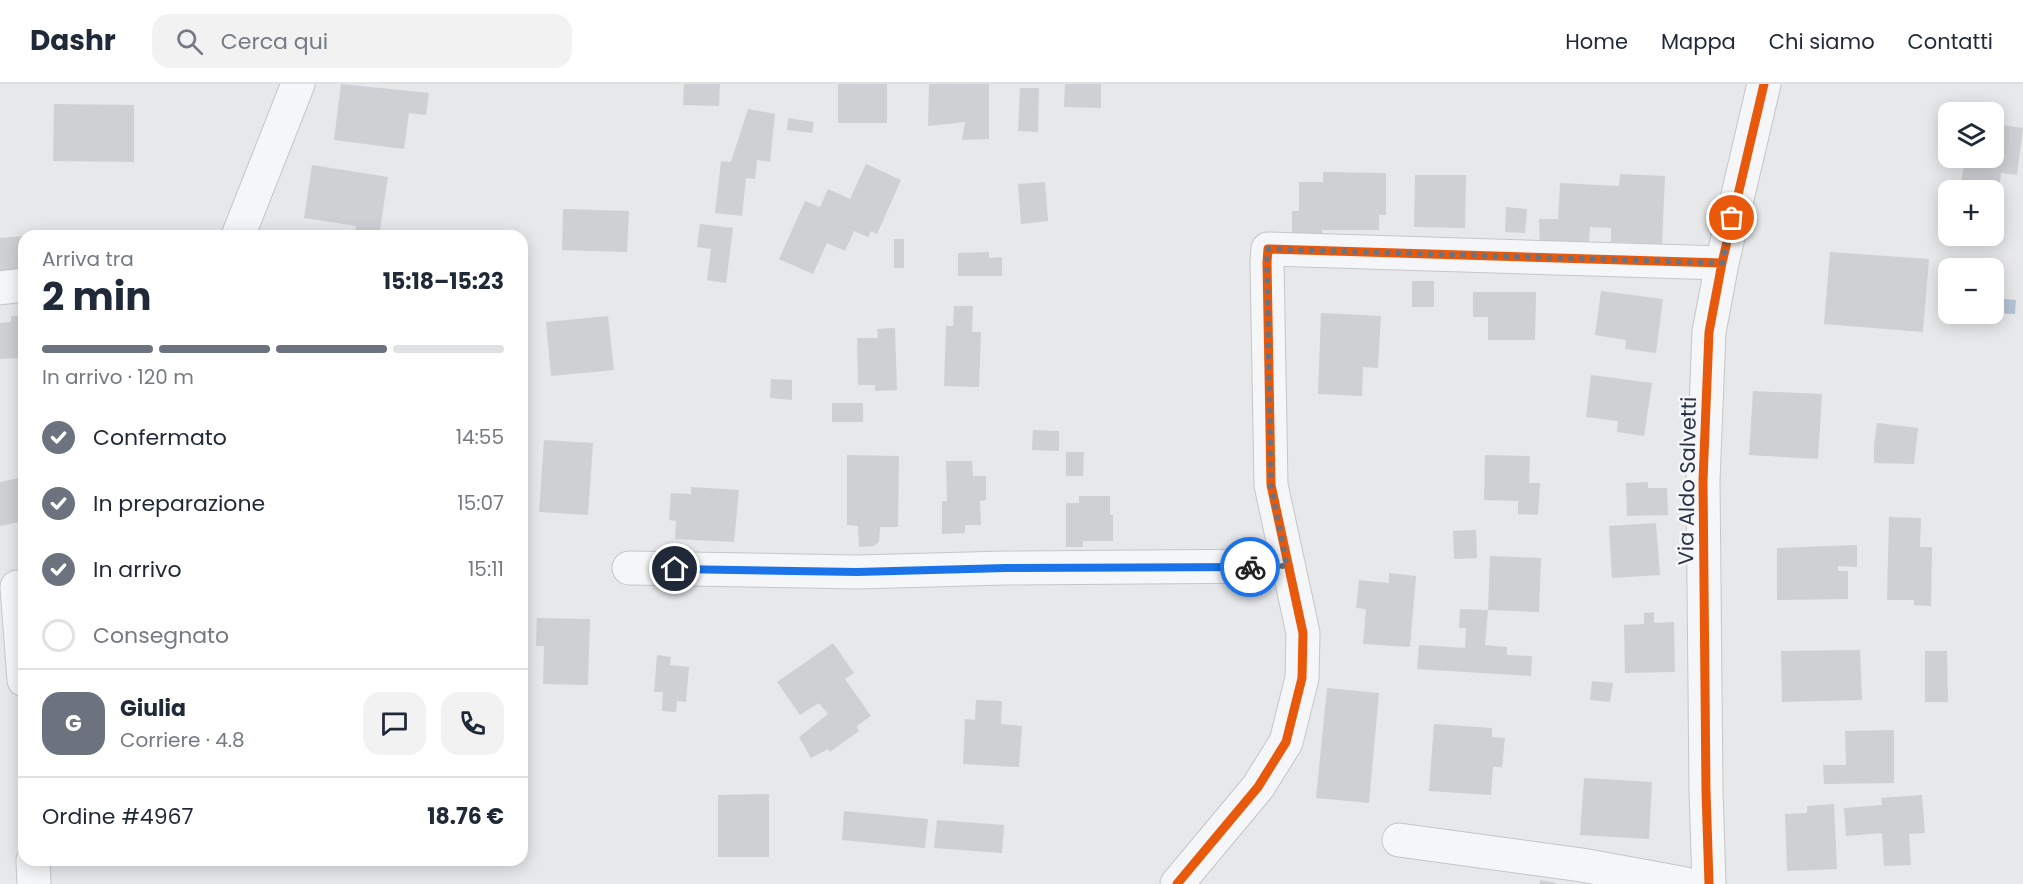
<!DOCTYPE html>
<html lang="it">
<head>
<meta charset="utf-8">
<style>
  :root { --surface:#fff; --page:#f2f2f3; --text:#1f2937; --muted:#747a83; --line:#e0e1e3; --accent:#6c737f }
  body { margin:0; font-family:Poppins,sans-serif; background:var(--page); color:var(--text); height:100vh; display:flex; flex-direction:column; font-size:22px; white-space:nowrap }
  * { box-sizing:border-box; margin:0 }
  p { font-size:20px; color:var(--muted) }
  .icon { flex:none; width:33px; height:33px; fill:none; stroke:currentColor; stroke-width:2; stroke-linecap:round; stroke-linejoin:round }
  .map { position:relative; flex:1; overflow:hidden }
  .side { position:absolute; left:18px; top:146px; width:510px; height:636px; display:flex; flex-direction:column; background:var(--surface); border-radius:18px; box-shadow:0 3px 15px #0003 }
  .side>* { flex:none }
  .fabs { position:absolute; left:1938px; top:18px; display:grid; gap:12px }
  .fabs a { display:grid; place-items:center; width:66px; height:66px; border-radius:12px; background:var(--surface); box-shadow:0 3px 15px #0003; font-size:30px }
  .pin { position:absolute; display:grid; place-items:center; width:51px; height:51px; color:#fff; margin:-26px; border:3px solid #fff; border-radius:50%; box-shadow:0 2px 6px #0007 }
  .courier { position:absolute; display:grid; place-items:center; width:60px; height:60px; margin:-30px; border:4px solid #1a73e8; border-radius:50%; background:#fff; color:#222; box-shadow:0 2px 8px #0007 }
  .head em { font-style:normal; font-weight:700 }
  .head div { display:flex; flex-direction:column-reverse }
  .head { display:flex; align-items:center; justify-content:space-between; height:102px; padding:0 24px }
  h1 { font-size:39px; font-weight:700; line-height:45px }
  .bar { display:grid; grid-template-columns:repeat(4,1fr); gap:9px 6px; align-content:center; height:72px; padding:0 24px }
  .bar i { height:8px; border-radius:4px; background:var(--line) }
  .bar .selected { background:var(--accent) }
  .bar p { grid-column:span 4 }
  .line { display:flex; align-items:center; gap:15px; padding:0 24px; border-top:2px solid var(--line) }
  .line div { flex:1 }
  .round { display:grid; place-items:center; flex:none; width:63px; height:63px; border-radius:18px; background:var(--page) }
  ol { padding:0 24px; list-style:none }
  li { display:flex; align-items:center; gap:18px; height:66px }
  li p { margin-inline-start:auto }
  li .icon { padding:6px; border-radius:50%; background:var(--accent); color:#fff; stroke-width:4 }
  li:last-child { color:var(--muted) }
  li i { width:33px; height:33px; border:3px solid var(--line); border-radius:50% }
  header { display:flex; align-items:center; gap:36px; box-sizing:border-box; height:84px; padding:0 30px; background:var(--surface); border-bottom:2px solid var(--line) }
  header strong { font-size:28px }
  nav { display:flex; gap:33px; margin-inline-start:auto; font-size:21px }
  .search { width:420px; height:54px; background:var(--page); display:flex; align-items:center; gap:15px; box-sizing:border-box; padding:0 21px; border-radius:18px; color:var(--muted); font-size:22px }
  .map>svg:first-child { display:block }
  .water { fill:#b4c4d5 }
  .building { fill:#ced0d3 }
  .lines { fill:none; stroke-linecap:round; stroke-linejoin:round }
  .minor-casing { stroke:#c4c6c8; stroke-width:35 }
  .minor { stroke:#f5f6f7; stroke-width:33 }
  .cycleway-casing { stroke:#f4f6f9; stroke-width:13 }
  .cycleway { stroke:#e8590c; stroke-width:9 }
  .done { stroke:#6c737f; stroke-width:6; stroke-dasharray:0 10.8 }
  .route { stroke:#1a73e8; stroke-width:8 }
  .labels { text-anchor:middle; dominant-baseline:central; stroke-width:5; stroke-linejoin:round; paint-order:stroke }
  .street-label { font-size:21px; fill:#2b3445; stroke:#f4f6f9 }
</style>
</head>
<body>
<header>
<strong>Dashr</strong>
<div class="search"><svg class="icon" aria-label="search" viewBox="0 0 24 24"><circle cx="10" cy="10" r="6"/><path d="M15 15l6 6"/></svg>Cerca qui</div>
<nav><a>Home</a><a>Mappa</a><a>Chi siamo</a><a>Contatti</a></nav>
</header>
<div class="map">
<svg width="2023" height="800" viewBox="0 0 2023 800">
  <rect width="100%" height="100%" fill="#e6e8ea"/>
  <path class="water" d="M1994,214L2016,216L2015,230L1994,229Z"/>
  <path class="building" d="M341,0L429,9L426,31L409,29L404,65L334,56Z
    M684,0H720L719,22L683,21Z
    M838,0H887V39H838Z
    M929,0H989V55L962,56L965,38L928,42Z
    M1065,0H1101V24L1064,23Z
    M1020,4H1039L1038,48L1018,47Z
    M54,20L134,21V78L53,77Z
    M748,25L775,30L770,78L757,76L755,95L746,94L742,132L715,129L721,77L731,78Z
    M788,34L814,38L812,49L787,46Z
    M1994,40L2023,44L2017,91L2001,89L1996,130H1994V106H1960L1964,80L1978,82L1979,74H1994Z
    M866,80L901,96L877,150L871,147L868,153L854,147L845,167L827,159L813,190L779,175L805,117L820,123L828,105L850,115Z
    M312,81L388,93L379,152L355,148L356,142L304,134Z
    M1323,88L1386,89V131H1379V146H1322V152H1292V127H1299V98H1323Z
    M1620,90L1665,92L1662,160L1611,158V144L1590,143L1589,160H1540L1539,135H1558L1560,99L1619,102Z
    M1415,91H1466L1465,144L1414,143Z
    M1045,98L1048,137L1021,140L1018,100Z
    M1506,123L1527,125L1525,149L1505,148Z
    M563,125L629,127L627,168L562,166Z
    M700,140L733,144L726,199L707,196L711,165L697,163Z
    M74,147V152H49V150Z
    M24,152V184L0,187V154Z
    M894,155H904V184H894Z
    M989,168V174L1002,173V192H958V169Z
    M1830,168L1929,175L1923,248L1824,240Z
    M1412,197H1434V223H1412Z
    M1601,207L1663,215L1656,269L1625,265L1626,256L1595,251Z
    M1473,208H1536L1535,256H1488V233H1473Z
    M954,222H973L972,248H981L979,303L944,302L946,242H953Z
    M1321,229L1381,232L1378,284L1363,283L1362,312L1318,310Z
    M24,231V266H18L19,274L0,275V239L11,238V232Z
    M608,232L614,286L551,292L546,238Z
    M895,244L897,306L875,307V301H858L857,254H878L877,245Z
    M1591,291L1652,299L1644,352L1617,348L1618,337L1586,333Z
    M771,295L792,296V316L770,314Z
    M1753,307L1822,310L1818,375L1749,371Z
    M832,319H863V338H832Z
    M1877,339L1918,344L1914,380L1874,379V361Z
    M1033,346L1059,347V367L1032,366Z
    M544,356L593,359L588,431L539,428Z
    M1066,368H1084L1083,392H1066Z
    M847,371L899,372L898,443H880L879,458L874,462L859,463L858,442L847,441Z
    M1485,371L1530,372L1529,399H1540L1538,431L1518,430V417L1484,416Z
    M946,377H972L973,392H986V416L980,417L981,441H965V449L942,450V417H947Z
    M24,393V437L0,442V398Z
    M1648,398V404H1667L1668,431L1627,432L1626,399Z
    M691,403L739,406L734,458L675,455L676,437L669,436L671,409L691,410Z
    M1079,412H1110V431H1113V457H1083V463H1066V419H1079Z
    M1889,433L1921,434L1920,463H1932L1931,522L1914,521V516H1887Z
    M1656,439L1660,491L1612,494L1609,442Z
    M1476,446L1477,474L1454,475L1453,447Z
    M1857,461V483L1838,482V487H1848V515L1777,516V464Z
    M1490,472L1541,474L1539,528L1488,526L1485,561L1507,563V571L1532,572L1531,592L1417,585L1419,561L1465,564L1466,544H1459L1460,525L1488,526Z
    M1389,489L1416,492L1410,563L1363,560L1366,525L1356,524L1359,496L1389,499Z
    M1654,528V539L1674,538L1675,588L1625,589L1624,541L1644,540V529Z
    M537,534L590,535L588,601L543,600L544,562H536Z
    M833,559L854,589L845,595L871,632L857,642L859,647L830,668L828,665L811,674L799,653L828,630L819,619L800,631L777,598Z
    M1860,566L1862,616L1782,618L1781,567Z
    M1925,567H1947L1948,618H1925Z
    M657,571L671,573L670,581L689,583L686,618L677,617L676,628L662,627L663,608H654Z
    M1592,597L1613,599L1610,618L1590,616Z
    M1327,604L1379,609L1369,719L1316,714Z
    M976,616L1002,617L1001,640L1022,642L1019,683L963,680L965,635L975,636Z
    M1434,640L1492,644V653L1505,654L1502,683H1493L1491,711L1429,707Z
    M1894,646V699L1824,700L1823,681H1846L1845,647Z
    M1584,694L1652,698L1649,755L1580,751Z
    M769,710V773H718V711Z
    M1922,711L1925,749L1909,750L1911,781L1884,782L1882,749L1846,752L1844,724L1882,721L1881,714Z
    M1834,720L1837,785L1787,787L1785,730L1807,729V722Z
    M844,727L928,735L925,764L842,756Z
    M937,736L1004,741L1002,769L934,764Z
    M1540,796L1556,799V800H1540Z"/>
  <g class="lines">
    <defs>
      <path id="minor" d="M238,152L298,0
        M0,204L24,201
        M629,484L857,488L1006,484L1287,482
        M17,503L24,596
        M1399,756L1582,781L1686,800
        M33,776L34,800
        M1177,800L1258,703L1286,658L1302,594L1303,549L1271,401L1267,178L1268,165L1722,179
        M1709,800L1706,707L1703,396L1709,248L1722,179L1764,0"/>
    </defs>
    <use href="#minor" class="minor-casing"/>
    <use href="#minor" class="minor"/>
    <defs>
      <path id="cycleway" d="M1177,800L1258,703L1286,658L1302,594L1303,549L1271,401L1267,178L1268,165L1722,179
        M1709,800L1706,707L1703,396L1709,248L1722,179L1764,0"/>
    </defs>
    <use href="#cycleway" class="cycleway-casing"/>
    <use href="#cycleway" class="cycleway"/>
  </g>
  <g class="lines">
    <path class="done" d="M1250,483L1287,482L1271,401L1267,178L1268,165L1722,179L1732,134"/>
    <path class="route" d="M675,485L857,488L1006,484L1250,483"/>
  </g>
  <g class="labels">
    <g class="street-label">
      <text transform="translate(1687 397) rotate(-89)">Via Aldo Salvetti</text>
    </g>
  </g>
</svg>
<div class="fabs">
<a><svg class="icon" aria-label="layers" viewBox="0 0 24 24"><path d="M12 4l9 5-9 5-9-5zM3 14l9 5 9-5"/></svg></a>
<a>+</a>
<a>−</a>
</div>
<div class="pin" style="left:1732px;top:134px;background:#ea580c"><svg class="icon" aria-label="bag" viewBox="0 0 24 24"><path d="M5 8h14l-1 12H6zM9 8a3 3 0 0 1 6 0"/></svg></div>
<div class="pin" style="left:675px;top:485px;background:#1f2937"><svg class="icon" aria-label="home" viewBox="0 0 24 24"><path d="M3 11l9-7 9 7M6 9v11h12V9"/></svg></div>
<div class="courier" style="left:1250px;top:483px"><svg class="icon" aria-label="bike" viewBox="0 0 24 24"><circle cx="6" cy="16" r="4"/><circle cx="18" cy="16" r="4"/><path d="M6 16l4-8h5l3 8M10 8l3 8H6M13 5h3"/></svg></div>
<section class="side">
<div class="head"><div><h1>2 min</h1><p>Arriva tra</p></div><em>15:18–15:23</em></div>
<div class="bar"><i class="selected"></i><i class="selected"></i><i class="selected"></i><i></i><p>In arrivo · 120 m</p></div>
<ol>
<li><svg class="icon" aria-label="check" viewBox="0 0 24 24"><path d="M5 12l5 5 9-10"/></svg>Confermato<p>14:55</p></li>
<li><svg class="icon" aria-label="check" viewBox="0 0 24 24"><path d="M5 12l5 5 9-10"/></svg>In preparazione<p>15:07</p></li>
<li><svg class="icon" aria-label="check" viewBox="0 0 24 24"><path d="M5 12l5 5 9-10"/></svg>In arrivo<p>15:11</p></li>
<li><i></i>Consegnato</li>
</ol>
<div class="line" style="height:108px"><b class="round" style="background:var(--accent);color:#fff">G</b><div><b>Giulia</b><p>Corriere · 4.8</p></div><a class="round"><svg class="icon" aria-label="chat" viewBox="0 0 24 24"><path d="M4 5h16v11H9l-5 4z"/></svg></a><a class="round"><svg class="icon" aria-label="phone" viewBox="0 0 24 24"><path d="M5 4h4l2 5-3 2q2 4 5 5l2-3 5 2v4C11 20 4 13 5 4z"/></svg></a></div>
<div class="line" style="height:78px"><div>Ordine #4967</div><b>18.76 €</b></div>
</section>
</div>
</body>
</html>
